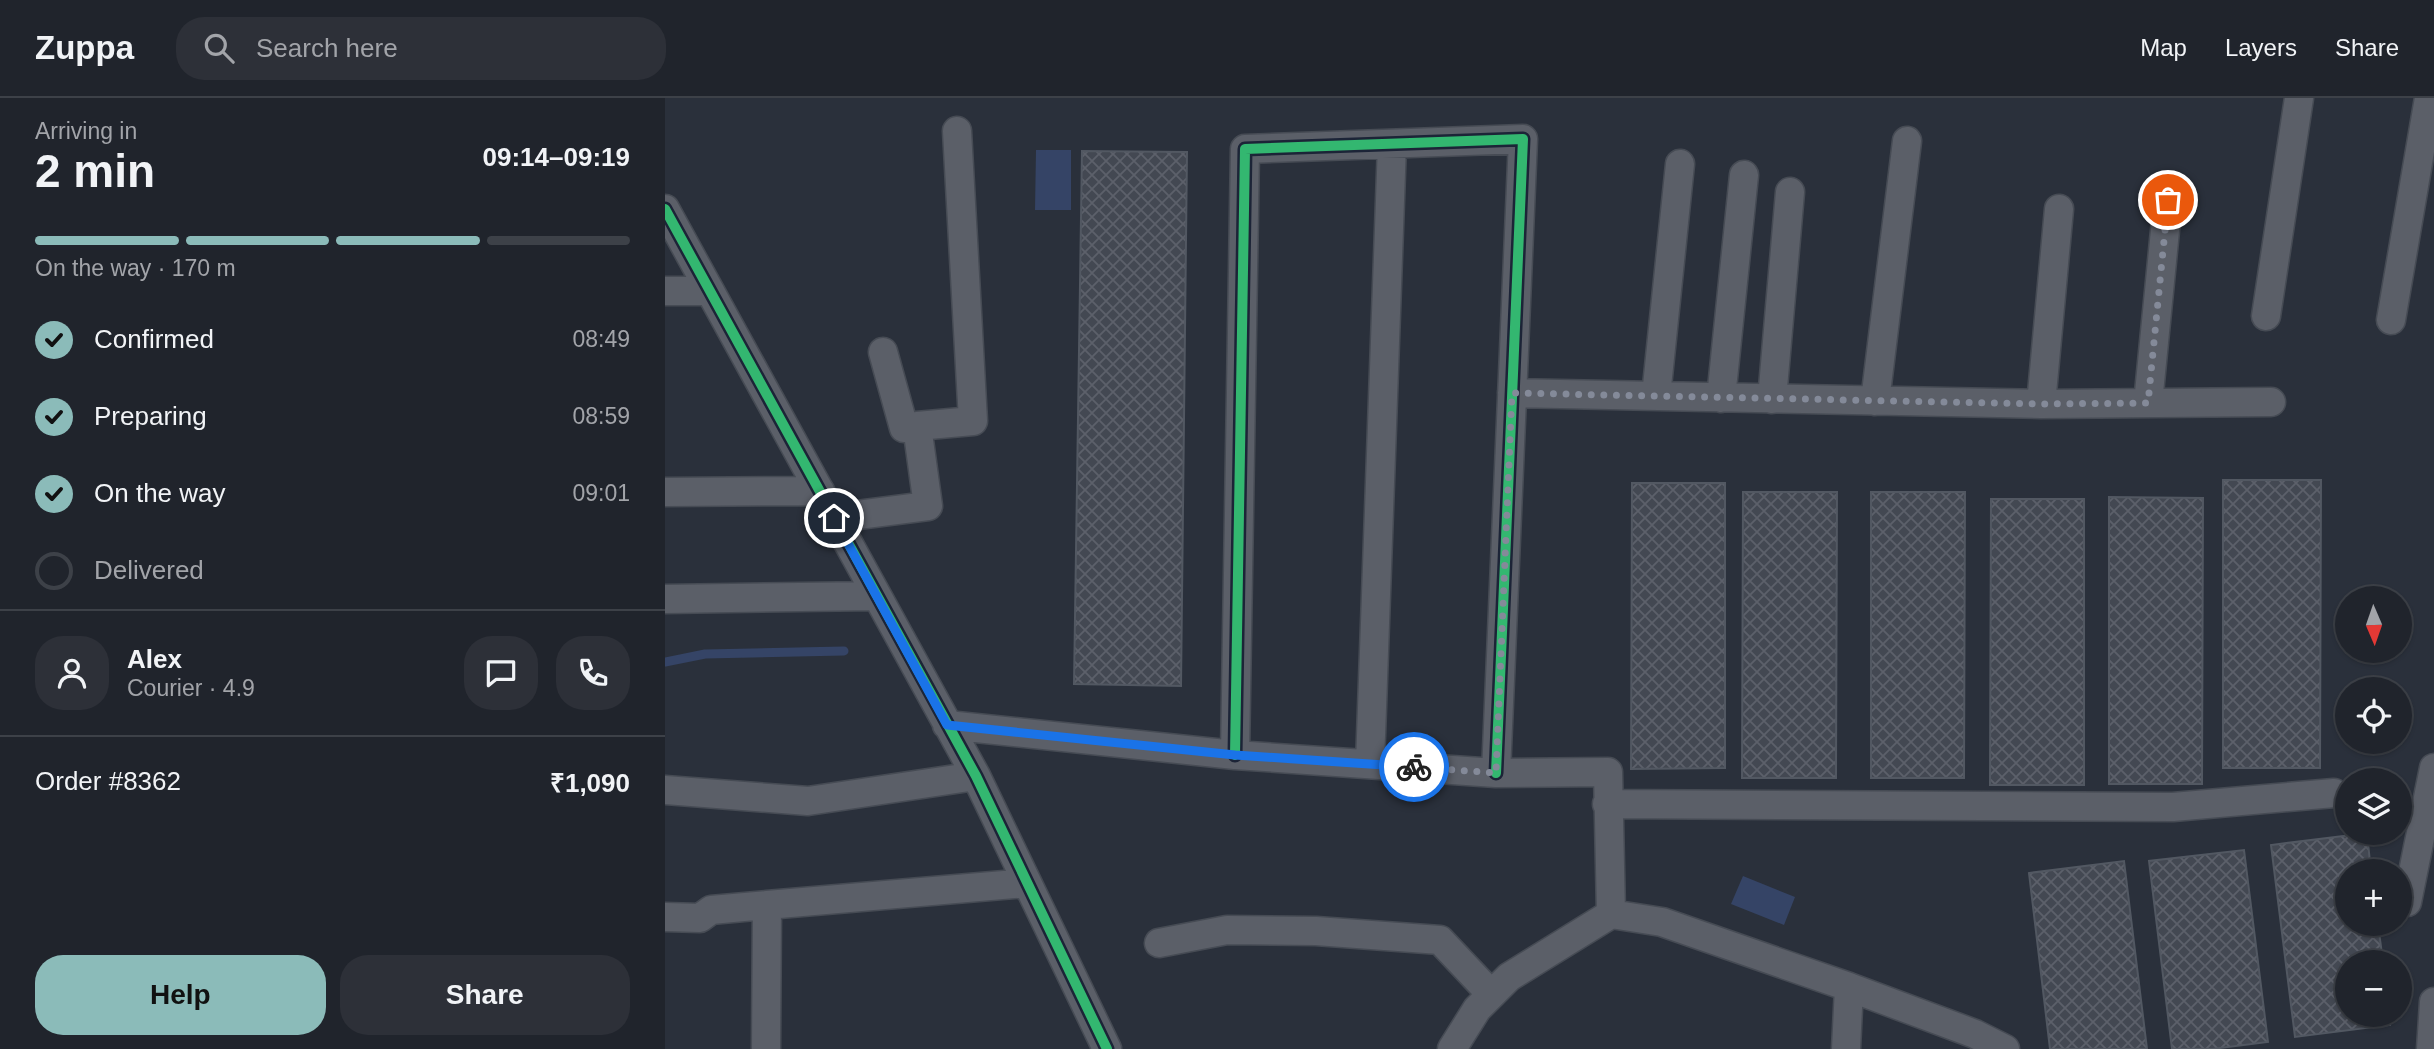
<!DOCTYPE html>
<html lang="en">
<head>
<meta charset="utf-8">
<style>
  :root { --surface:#20242c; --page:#2d3038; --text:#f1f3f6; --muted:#a2a4a9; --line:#3d4148; --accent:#8bbbb9 }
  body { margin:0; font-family:Arial,sans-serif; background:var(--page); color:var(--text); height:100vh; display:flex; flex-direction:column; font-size:26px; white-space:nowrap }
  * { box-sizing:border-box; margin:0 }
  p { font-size:23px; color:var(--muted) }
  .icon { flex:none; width:38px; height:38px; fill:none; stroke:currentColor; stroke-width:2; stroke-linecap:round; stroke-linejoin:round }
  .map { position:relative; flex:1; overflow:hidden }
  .side { display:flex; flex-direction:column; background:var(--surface); width:665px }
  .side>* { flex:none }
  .needle { width:46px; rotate:178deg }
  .buttons { position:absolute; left:1670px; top:488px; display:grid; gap:14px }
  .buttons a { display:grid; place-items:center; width:77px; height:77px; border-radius:50%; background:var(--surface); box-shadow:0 2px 5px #0004,0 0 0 2px var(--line); font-size:35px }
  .pin { position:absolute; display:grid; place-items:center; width:60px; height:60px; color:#fff; margin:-30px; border:4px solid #fff; border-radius:50%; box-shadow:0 2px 7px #0007 }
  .courier { position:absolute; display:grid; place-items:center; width:70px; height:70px; margin:-35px; border:5px solid #1a73e8; border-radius:50%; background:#fff; color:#222; box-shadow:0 2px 9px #0007 }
  .head em { font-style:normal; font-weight:600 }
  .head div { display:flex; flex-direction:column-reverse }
  .head { display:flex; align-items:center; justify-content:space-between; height:119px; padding:0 35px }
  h1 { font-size:46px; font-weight:600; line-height:52px }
  .bar { display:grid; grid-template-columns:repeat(4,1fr); gap:10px 7px; align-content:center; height:84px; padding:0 35px }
  .bar i { height:9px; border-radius:5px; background:var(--line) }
  .bar .on { background:var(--accent) }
  .bar p { grid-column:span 4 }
  .line { display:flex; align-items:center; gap:18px; padding:0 35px; border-top:2px solid var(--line) }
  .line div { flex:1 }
  .round { display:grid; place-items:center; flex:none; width:74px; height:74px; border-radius:28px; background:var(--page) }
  ol { padding:0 35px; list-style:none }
  li { display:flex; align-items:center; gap:21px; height:77px }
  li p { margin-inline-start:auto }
  li .icon { padding:7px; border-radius:50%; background:var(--accent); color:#111; stroke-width:4 }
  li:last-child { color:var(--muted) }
  li i { width:38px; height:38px; border:4px solid var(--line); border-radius:50% }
  .action { display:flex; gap:14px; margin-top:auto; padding:14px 35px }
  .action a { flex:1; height:80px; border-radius:28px; background:var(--accent); color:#111; font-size:28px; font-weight:600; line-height:80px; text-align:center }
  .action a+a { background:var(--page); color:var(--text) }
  header { display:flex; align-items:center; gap:42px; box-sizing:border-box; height:98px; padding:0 35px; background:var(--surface); border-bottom:2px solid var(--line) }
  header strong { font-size:33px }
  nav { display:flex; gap:38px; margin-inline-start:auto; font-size:24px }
  .search { width:490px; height:63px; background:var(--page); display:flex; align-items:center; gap:18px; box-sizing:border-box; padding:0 24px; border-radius:28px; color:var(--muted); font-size:26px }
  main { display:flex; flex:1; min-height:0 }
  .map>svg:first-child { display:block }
  .water { fill:#354466 }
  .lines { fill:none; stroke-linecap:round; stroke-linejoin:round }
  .stream { stroke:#354466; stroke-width:9 }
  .building { fill:url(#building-cross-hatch); stroke:#525862; stroke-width:2 }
  .minor-casing { stroke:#464b54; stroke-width:31 }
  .minor { stroke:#5b5f68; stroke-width:28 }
  .cycleway-casing { stroke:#1c2437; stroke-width:15 }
  .cycleway { stroke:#33b770; stroke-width:10 }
  .done { stroke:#848a99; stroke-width:7; stroke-dasharray:0 12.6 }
  .route { stroke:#1a73e8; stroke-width:9 }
</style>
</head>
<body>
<header>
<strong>Zuppa</strong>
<div class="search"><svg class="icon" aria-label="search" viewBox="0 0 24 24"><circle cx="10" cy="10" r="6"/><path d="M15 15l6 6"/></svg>Search here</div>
<nav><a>Map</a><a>Layers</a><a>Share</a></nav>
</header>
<main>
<section class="side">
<div class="head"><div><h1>2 min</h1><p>Arriving in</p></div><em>09:14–09:19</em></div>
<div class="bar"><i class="on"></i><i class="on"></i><i class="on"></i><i></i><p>On the way · 170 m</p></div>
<ol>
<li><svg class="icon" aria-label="check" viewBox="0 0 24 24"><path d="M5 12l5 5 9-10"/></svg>Confirmed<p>08:49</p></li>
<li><svg class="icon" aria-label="check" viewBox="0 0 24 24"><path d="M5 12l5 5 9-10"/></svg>Preparing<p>08:59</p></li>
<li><svg class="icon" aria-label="check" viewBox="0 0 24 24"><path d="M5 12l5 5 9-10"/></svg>On the way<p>09:01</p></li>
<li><i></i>Delivered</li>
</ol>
<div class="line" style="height:126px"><a class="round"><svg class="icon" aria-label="person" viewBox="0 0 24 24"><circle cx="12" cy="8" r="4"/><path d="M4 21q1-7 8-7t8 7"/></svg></a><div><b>Alex</b><p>Courier · 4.9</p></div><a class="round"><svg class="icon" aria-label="chat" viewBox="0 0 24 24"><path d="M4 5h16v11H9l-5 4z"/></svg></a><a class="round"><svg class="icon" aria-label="phone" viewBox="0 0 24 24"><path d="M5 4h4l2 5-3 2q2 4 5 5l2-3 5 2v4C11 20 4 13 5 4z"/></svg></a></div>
<div class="line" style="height:91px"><div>Order #8362</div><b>₹1,090</b></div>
<div class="action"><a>Help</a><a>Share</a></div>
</section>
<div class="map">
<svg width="1769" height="951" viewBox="0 0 1769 951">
  <defs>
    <pattern id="building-cross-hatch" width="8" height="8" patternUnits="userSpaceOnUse" patternTransform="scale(1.75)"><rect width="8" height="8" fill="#434852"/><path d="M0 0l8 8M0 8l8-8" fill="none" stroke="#5c606a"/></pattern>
  </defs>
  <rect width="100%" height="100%" fill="#2a303b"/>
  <path class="water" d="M371,52H406V112H370Z
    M1078,778L1130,799L1119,827L1066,806Z"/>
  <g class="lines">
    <path class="stream" d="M0,564L40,556L179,553"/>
  </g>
  <path class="building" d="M417,53L522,54L516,588L409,586Z
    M1558,382H1656L1655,670H1558Z
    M967,385H1060V670L966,671Z
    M1078,394H1172L1171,680H1077Z
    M1206,394H1300L1299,680H1206Z
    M1444,399L1538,400L1537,686H1444Z
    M1326,401H1419V687H1325Z
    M1702,735L1706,774H1682V826H1713L1718,864H1682V917H1724L1725,927L1630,939L1606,747Z
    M1579,752L1603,944L1547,951H1507L1484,763Z
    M1459,763L1482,951H1385L1364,775Z"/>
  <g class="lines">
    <defs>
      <path id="minor" d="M0,111L311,678L442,951
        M0,193H45
        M1601,218L1634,0
        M1726,222L1764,0
        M218,254L239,330L252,328
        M847,295L1376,306L1606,304
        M991,298L1015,66
        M1056,300L1079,77
        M1107,301L1125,94
        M1210,303L1242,43
        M1483,305L1503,102
        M1376,306L1394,111
        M0,394L155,393
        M169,420L263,408L252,328L308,323L292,33
        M0,501L211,498
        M282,627L570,657L831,675L943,674L946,816
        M570,657L580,51L858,41L831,675
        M705,666L727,46
        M0,692L143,703L311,678
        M942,706L1508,709L1669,695
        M1742,804L1769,670
        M0,819L35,820L46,812L102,807
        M494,845L562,832L651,833L775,842L826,896
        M101,951L102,807L362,785
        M787,951L812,911L844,879L946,816L997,824L1184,889L1310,936L1340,951
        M1181,951L1184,889
        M1766,951L1769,904"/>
    </defs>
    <use href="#minor" class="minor-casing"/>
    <use href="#minor" class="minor"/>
    <defs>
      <path id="cycleway" d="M0,111L311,678L442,951
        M570,657L580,51L858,41L831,675"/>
    </defs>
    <use href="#cycleway" class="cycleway-casing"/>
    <use href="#cycleway" class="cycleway"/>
  </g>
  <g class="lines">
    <path class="done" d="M749,669L831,675L847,295L1376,306L1483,305L1503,102"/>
    <path class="route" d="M169,420L282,627L570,657L749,669"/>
  </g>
</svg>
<div class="buttons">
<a><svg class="needle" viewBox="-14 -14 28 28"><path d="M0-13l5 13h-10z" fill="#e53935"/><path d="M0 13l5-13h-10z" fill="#a2a4a9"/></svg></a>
<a><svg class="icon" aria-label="locate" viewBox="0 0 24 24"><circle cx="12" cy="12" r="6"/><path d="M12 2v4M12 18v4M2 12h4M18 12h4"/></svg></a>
<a><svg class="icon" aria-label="layers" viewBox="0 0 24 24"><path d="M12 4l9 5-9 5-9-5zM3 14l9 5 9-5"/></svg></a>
<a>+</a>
<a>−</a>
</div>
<div class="pin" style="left:1503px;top:102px;background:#ea580c"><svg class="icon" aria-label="bag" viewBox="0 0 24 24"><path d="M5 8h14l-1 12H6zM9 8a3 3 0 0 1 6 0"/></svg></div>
<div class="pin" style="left:169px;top:420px;background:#1f2937"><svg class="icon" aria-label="home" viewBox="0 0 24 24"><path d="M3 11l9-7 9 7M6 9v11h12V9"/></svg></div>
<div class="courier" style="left:749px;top:669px"><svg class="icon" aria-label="bike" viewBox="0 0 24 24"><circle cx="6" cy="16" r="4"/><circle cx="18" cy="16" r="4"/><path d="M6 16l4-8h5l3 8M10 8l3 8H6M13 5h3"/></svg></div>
</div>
</main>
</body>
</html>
